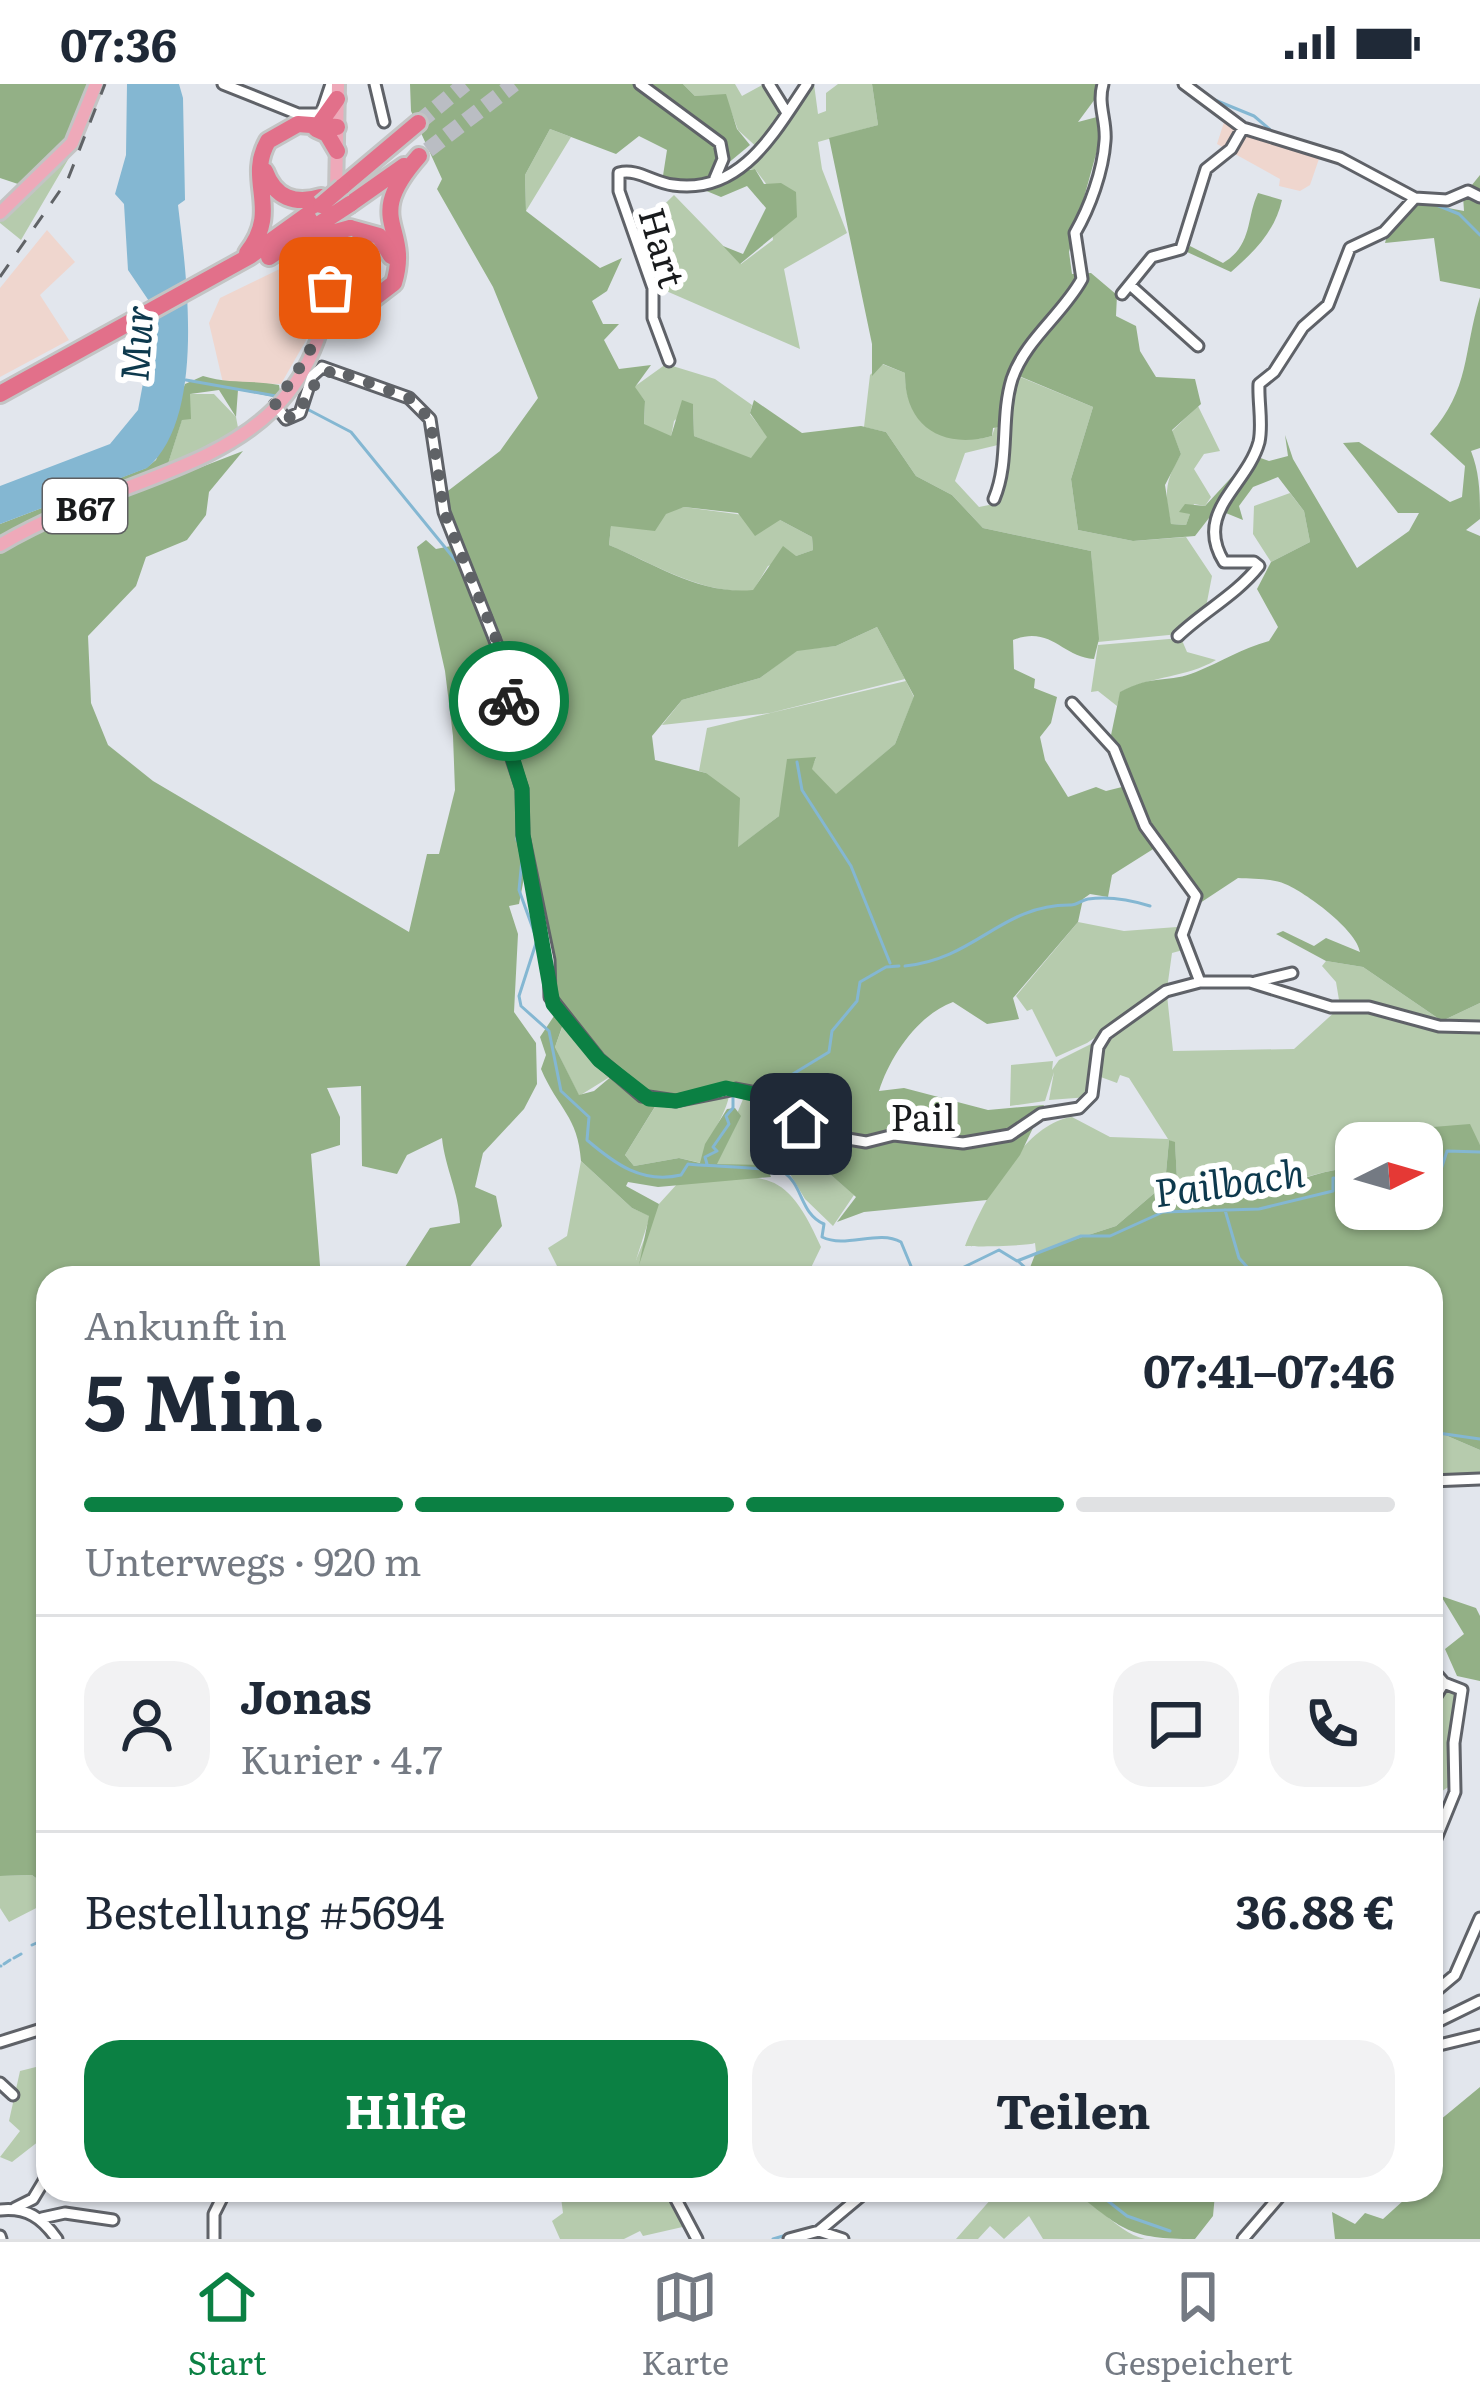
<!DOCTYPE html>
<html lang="de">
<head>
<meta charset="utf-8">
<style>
  :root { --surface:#fff; --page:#f2f2f3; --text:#1f2937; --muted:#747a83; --line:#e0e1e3; --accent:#0b8043 }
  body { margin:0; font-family:Literata,serif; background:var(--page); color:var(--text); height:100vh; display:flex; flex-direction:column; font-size:45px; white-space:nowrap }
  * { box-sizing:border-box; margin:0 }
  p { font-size:39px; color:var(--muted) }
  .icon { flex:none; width:66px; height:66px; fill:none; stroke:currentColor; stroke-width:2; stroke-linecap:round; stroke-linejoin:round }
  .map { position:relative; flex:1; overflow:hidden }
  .details { position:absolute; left:36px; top:1182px; width:1407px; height:936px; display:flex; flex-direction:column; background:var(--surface); border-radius:36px; box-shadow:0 3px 9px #0004 }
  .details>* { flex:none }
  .needle { width:78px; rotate:85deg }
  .controls { position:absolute; left:1335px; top:1038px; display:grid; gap:24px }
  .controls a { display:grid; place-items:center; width:108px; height:108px; border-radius:24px; background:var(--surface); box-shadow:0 3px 9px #0004; font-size:60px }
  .pin { position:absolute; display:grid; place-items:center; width:102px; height:102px; color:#fff; margin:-51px; border-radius:24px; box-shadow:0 6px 18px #0006 }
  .courier { position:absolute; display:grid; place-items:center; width:120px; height:120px; margin:-60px; border:9px solid #0b8043; border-radius:50%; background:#fff; color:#222; box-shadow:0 3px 15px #0007 }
  .headline em { font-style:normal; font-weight:700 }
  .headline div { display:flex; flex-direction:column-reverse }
  .headline { display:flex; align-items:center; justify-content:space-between; height:204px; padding:0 48px }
  h1 { font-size:78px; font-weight:700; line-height:90px }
  .bar { display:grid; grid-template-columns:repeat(4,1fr); gap:18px 12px; align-content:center; height:144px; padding:0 48px }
  .bar i { height:15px; border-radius:9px; background:var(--line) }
  .bar .current { background:var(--accent) }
  .bar p { grid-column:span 4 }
  .line { display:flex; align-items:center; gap:30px; padding:0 48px; border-top:3px solid var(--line) }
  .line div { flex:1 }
  .round { display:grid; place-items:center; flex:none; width:126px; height:126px; border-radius:36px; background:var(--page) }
  .primary-button { display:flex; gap:24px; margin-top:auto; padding:24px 48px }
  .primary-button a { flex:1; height:138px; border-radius:36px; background:var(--accent); color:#fff; font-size:48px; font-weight:700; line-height:138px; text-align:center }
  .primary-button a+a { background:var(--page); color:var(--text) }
  .status { display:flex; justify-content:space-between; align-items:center; height:84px; padding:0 60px; background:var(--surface); direction:ltr }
  .status svg { height:33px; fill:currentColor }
  .tabs { display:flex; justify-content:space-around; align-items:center; height:168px; border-top:3px solid var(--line); background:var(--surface); font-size:33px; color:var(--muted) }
  .tabs a { display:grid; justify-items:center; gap:6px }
  .tabs .current { color:var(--accent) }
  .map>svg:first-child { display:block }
  .industrial { fill:#efd6ce }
  .green { fill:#b6cbad; fill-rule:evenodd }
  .forest { fill:#93b086; fill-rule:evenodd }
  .water { fill:#84b7d2 }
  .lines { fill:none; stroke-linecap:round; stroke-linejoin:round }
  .stream { stroke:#84b7d2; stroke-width:3 }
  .highway-tunnel { stroke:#babdc3; stroke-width:16; stroke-dasharray:16 8; stroke-linecap:butt }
  .minor-casing { stroke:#5f6268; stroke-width:15 }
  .major-casing { stroke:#c3c4c4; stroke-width:18 }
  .highway-casing { stroke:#c3c4c4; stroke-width:22 }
  .minor { stroke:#fff; stroke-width:9 }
  .major { stroke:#eea9b9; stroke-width:12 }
  .highway { stroke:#e2708a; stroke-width:16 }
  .rail { stroke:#606367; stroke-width:3; stroke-dasharray:15 15; stroke-linecap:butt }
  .highway-bridge-casing { stroke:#c3c4c4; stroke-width:22; stroke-linecap:butt }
  .highway-bridge { stroke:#e2708a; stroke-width:16 }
  .done { stroke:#5f6266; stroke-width:12; stroke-dasharray:0 21.6 }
  .route { stroke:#0b8043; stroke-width:15 }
  .labels { text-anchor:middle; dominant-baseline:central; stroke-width:12; stroke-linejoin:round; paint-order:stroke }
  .shield { fill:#fff; stroke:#5e5f61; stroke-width:3 }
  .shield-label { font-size:33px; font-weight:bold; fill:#191b1d }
  .street-label { font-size:36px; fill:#191b1d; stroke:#fff }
  .water-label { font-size:39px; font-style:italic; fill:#0d394d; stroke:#fff }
</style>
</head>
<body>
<div class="status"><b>07:36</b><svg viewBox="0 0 49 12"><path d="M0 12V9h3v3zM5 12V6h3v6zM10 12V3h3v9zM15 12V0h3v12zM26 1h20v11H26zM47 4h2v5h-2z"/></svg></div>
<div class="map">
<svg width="1480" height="2155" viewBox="0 0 1480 2155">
  <rect width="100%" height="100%" fill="#e2e6ed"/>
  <path class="industrial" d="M1225,35L1321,69L1310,101L1300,107L1279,102L1280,95L1217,60Z
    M47,146L75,178L40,211L69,256L0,293V204Z
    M321,165L327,177L313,244L281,300L223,299L209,239L220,214Z"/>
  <path class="green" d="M683,0H735L742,12L764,0L782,28L760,66L738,46L725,11L695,12Z
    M808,0H814L818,30L826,27V9L838,0H872L878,41L818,58L822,85L847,149L784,185L800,265L657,203L634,150L674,111L741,180L773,156L767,101L755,85H746Z
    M550,45L571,53L526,127L525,91Z
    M83,50L21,156L0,139V132L48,91Z
    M666,280L715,295L752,321L750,330L768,353L751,375L694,352L693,320L674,337L671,353L644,341L645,317L634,303Z
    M882,280L905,289C904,339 945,365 992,352L1013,290L1093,323L1071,395L1078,446L1133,457L1186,453L1212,492L1206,523L1179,550L1098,558L1091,467L983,444L952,411L916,392L886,348L864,343L870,291ZM1006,359L994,420L979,423L955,397L965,369Z
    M190,310H214L236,333L239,349L166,386Z
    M1198,322L1220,367L1204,370L1194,385L1211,413L1205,422L1194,420L1186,441L1171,440C1164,410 1165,396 1181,370L1172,347Z
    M1290,409L1304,427L1310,458L1271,478L1253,450L1254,422Z
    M684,423L780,436L812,453L813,466L768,482L753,507C700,510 657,481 609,461L611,442Z
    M877,543L905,595L770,629L662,641L682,616L760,594L797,566L836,562Z
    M1181,554L1187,568L1216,576C1186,594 1153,591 1121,608L1117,622L1098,607L1091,608L1098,561Z
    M906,597L914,613L895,660L836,711L811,685L816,674L779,732L737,764L706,689L699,687L707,644Z
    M1078,838L1124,847L1177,843L1183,866L1172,869L1167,905L1087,959L1056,973L1032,925L1027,927L1016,912Z
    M1326,877L1363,883L1442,937L1480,919V942C1432,942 1388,922 1340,922L1336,898L1322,882Z
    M1167,911L1173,967L1294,965L1338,925L1361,923L1480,944V1061L1434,1043L1432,1084H1422V1059H1356V1084C1296,1084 1229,1140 1177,1096L1175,1059L1169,1056L1165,1100L1116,1142L1036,1168L1035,1159C1029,1162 973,1163 965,1162C982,1119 1024,1039 1072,1033L1110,1053L1168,1055L1129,994L1120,991L1117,999L1098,992L1104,956Z
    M566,933L613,991L579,1012L555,963Z
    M1097,957L1089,1013L1049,1016L1054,988L1045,1017L1010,1022L1011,981L1053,977L1052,986L1059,976Z
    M730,1007C726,1035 706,1052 701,1079L679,1074L634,1082L625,1071L658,1018Z
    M746,1008L783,1017L801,1041L789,1063L814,1076L854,1111L833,1142L805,1115L787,1085L716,1080Z
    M581,1077L632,1124L650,1132L636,1176L658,1121L678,1099C762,1092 783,1077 821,1163L806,1194H563L548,1164L567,1152Z
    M1431,1345L1480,1366V1390L1431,1394Z
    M1431,1590L1459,1606L1450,1702L1431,1714Z
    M32,1791L48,1803V1818L9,1838L0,1824V1792Z
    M48,1980V2050L12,2078L0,2073L20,2047L9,2037L20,1987Z
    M560,2106H667L687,2142L643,2152L640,2147L624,2155H560L552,2137L563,2129Z
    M999,2106H1028L1039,2114C1082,2089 1106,2146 1145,2155H1043L1029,2132L1004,2155L990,2142L978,2155H956Z"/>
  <path class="forest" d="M0,0H91C78,47 55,70 18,100L0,94Z
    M410,0H683L695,12L726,10L737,45L750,61L721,85L723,90L755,85L764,100L781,99L796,108L797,133L740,180L723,162L743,170L766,124L747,102L721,113L692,101L662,98L667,66L639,52L616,70L550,45L525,91L526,127L600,184L622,174L607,207L592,217L603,240H619L604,256L619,285L651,281L635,303L645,317L644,340L671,352L682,316L693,320L694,352L751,374L767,353L750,329L754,316L802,349L861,342L886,348L916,392L952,411L983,444L1091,467L1099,555L1094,575C1062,573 1051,541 1013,556L1014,585L1035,595L1034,604L1057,613L1051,639L1040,653L1045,676L1068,713L1096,703L1106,707L1122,703L1132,710L1158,762L1112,791L1108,813L1090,810L1083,815L1078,838L1013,914L1019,935L987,940L953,918C918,931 890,972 879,1007L904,1004L988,1026L1044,1021L1020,1071L987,1116L864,1128L837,1138L856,1113L814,1076L788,1063L801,1040L789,1019L726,1004L676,1017L632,1004L566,932L555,963L579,1011L594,1007L613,991L634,1010L656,1021L625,1071L634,1082L679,1074L700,1079L705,1060L727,1025L735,1024L741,1032L717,1080L766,1081L771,1093L658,1103L628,1098L626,1102L659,1120L639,1181L649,1132L632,1124L581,1077C578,1032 558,1025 541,985L546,971L540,953L556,929L564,932L548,897L527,778L519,820L509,822L518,850L514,928L536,959L537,1000L524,1025L483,1069L475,1103L496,1112L502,1142L461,1194H398L430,1144L460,1139C459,1108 445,1084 442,1054L407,1071L397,1090L362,1082L361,1002L327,1004L340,1033V1061L311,1070L321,1194H48V1803L32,1791L0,1792V468L38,446L243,367L209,408L206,431L187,456L146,473L136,502L88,552L91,619L108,661L153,697L409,848L427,770H439L455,706L453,652L445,587L417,463L426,456L436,465L451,462L469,488L440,413L500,367L538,314L493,203L437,105L442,95L411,27ZM684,423L738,429L755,452L780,436L812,453L813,466L796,472L783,462L753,506C700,511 657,481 609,461L611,442L655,447L666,430ZM877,543L914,612L895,660L836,710L812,685L816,673L787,675L779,732L738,763L740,714L706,689L655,676L652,652L682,616L760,594L797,567L836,562Z
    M872,0H1095V15L1078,38L1097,33L1101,52L1069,168L1072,190L1091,189L1117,211L1116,232L1136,242L1140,267L1156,293L1195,295L1201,320L1172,346L1181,370L1165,401L1171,440L1186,441L1190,430L1179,428L1185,420L1205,422L1252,371L1269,377L1288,372L1285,351L1293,375L1357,484L1409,447L1419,429H1398L1343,359L1359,358L1450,418L1462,413L1465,382L1430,350C1470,305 1463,269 1480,213V364L1471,367C1480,390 1480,411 1480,435L1466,446L1480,452V919L1442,937L1363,883L1326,877L1276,850L1283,847L1314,862L1326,854L1360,868C1357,846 1305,808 1285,800C1271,794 1252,795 1238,794L1197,821L1200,813L1151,748L1110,656L1120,608C1153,590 1170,599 1196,588C1223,577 1240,565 1269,557L1278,543L1257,505L1271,478L1310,458L1304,427L1278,393L1253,403L1239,422L1243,436L1216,425L1195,452L1133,457L1078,446L1071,395L1093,323L1014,290L1004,342L993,344L992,352C942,366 904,342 905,289L883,280L872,292V260L829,54L878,41Z
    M1480,91V205L1440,197L1434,154L1385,159L1388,148L1417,118L1464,127L1463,112Z
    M1258,109L1282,116C1275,147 1255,167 1231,188L1187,168L1190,162L1223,179C1253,161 1246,134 1258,109Z
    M203,292C228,300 253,296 279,301L280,307L274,313L238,306L236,333L219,306L190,310L191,335L182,336L166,386L0,457V440L146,384L156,376L185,300Z
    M1470,1040L1480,1061V1366L1431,1345V1194H1026L1036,1168L1116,1142L1165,1100L1169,1056L1175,1058L1177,1096C1229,1140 1297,1084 1356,1084V1125H1422V1084H1432L1433,1043Z
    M1441,1512L1476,1524L1480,1532V1597L1457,1592L1445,1565L1464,1550Z
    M1480,2003V2155H1335L1332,2128L1355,2140L1365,2129L1383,2135L1415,2106H1431L1434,2041Z
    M1072,2106L1215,2110L1213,2132L1195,2155C1128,2155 1124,2146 1072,2106Z"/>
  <path class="water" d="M127,0H179L183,14L185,116L178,121C185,182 208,333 147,384L0,440V402L110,360L138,326L153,246L151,220L128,186L124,120L115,110L126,71Z"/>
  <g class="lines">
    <path class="stream" d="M1210,14L1254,32L1274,49
      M1403,103L1421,111
      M1434,120L1459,130L1480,151
      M186,296L276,312
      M307,325L351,348L461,483
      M493,564L499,590
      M504,653L518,712
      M797,678L802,706L851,782L890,879
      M518,722L517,756L523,765L519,806L537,856L519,912L521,922L549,947L561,1007L589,1033L587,1056C615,1080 642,1100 681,1091L688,1080C704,1082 777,1084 783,1088C803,1100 800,1130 824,1140L822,1153C846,1165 878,1145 901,1158L913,1187L962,1184L999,1166L1017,1177L1081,1152H1110L1163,1128L1259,1125L1333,1107V1094L1356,1097
      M905,882C976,875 1002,820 1071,821C1077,821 1082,816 1088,815C1109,812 1131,816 1150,822
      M765,1007L829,968L832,947L857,917L860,898L886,883L899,882
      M707,1080L705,1073L717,1067L713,1063L729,1040L726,1032L733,1024V1009
      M1422,1095H1438L1447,1067L1480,1068
      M1225,1126L1239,1174L1257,1194
      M1018,1177L1030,1188
      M1030,1194L1031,1191
      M1431,1341L1438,1349L1480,1355
      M32,1861L48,1854
      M14,1874L21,1870
      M4,1880L10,1876
      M0,1882H1
      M1094,2106L1127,2132L1170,2147
      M1122,2106H1163
      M773,2155L820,2141"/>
    <path class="highway-tunnel" d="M418,39L465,0
      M428,66L514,0"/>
    <defs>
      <path id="minor" d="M223,0L298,30H321L331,0
        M375,0L384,38
        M640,0L720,59L723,75L715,94
        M769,0L787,29
        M1184,0L1243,44L1340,74L1415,114L1447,116L1468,107L1480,113
        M1130,201L1198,262
        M1122,210L1152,173L1181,165L1206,85L1231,65L1243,44
        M669,277L653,234V204L619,107V89C637,84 654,99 673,101C741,111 774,49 807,0
        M275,321L286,335L300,329L312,292L322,283L409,314L430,335L444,428L502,574L511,672L522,705L523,751L549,876L550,913L599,975L642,1012L676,1017L736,1005L783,1014L812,1049L866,1058L894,1051L963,1059L1010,1051L1041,1030L1079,1024L1092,1011L1098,963L1106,950L1166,907L1200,898H1250L1331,923H1369L1439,942L1480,943
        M994,415C1010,377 1000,334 1012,295C1025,256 1063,230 1082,195L1075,149C1090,123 1103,87 1105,57C1107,37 1097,21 1103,0
        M1178,552C1204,527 1236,511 1259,482L1254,478H1224C1193,428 1247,402 1259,358C1263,340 1258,318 1259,300L1274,288L1303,243L1328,221L1350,164L1384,148L1415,114
        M1072,619L1114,665L1145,742L1196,812L1182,851L1200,898
        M1255,898L1292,889
        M1431,1397L1480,1395
        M1431,1584L1444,1599L1462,1606L1454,1659L1455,1708L1431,1767
        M1431,1620L1444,1599
        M1431,1911L1455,1891L1480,1834
        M1431,1941L1480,1917
        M0,1958L48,1943
        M1431,1963L1480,1951
        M0,1999L13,2011
        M671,2106L697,2155
        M15,2124L33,2115L48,2090
        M0,2126C27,2123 42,2134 57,2155
        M42,2134L65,2129L113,2136
        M819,2147L868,2106
        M0,2152L1,2155
        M214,2155V2130L226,2106
        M789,2155L819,2147L843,2155
        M1243,2155L1285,2106"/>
      <path id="major" d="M336,112L338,0
        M0,129L72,59L96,0
        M0,461C159,367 332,393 335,145"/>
      <path id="highway" d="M320,39L337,15
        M316,45L327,50L337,67
        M265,87C275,114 295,121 321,113
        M342,103L418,39
        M350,120L404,82
        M350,144L379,152L391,172
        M247,169C282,125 245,97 268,57L298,40L337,43
        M269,173L321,139
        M332,195L349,213
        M329,213L368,219L394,199C412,140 361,138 419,72
        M322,239L351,221
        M0,310L250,172L321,121"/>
    </defs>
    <use href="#minor" class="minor-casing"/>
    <use href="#major" class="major-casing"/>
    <use href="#highway" class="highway-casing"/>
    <use href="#minor" class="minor"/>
    <use href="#major" class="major"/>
    <use href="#highway" class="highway"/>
    <path class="rail" d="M0,193L68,95L105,0"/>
    <defs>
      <path id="highway-bridge" d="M321,121L342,103
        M321,139L350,120
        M321,152L350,144"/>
    </defs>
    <use href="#highway-bridge" class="highway-bridge-casing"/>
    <use href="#highway-bridge" class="highway-bridge"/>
  </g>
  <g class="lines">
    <path class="done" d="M330,204L309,269L275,321L286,334L297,332L312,302L322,299L332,285L409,314L430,335L444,428L499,562L509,617"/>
    <path class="route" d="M509,617V663L522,705L523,751L553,920L599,976L649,1015L676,1017L726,1004L789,1018L801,1040"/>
  </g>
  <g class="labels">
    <rect class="shield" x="43" y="395" width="84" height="54" rx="9"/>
    <g class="shield-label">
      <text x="85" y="422">B67</text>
    </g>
    <g class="street-label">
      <text transform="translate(664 163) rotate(74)">Hart</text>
      <text x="923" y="1031">Pail</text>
    </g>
    <g class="water-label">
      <text transform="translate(134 259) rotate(-86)">Mur</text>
      <text transform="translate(1229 1096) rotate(-8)">Pailbach</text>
    </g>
  </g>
</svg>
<div class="controls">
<a><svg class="needle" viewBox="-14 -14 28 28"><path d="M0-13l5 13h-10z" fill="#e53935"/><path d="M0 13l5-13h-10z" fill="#747a83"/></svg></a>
</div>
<div class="pin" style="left:330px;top:204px;background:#ea580c"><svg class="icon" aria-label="bag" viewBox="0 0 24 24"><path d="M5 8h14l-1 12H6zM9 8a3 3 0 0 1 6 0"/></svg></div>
<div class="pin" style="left:801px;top:1040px;background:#1f2937"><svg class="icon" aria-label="home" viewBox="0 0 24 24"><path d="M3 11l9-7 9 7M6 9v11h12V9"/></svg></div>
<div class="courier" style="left:509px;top:617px"><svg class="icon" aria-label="bike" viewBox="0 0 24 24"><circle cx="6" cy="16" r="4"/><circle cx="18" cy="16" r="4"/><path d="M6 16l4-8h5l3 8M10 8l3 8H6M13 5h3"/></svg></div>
<section class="details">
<div class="headline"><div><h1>5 Min.</h1><p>Ankunft in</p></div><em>07:41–07:46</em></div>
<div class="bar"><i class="current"></i><i class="current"></i><i class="current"></i><i></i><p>Unterwegs · 920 m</p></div>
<div class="line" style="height:216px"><a class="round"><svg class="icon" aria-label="person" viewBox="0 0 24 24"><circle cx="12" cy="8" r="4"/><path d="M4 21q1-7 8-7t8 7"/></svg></a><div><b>Jonas</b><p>Kurier · 4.7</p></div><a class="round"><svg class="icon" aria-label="chat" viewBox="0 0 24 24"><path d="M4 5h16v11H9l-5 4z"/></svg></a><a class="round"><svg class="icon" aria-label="phone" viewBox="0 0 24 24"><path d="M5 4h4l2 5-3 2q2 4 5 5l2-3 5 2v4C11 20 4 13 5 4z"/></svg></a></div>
<div class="line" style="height:156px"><div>Bestellung #5694</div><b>36.88 €</b></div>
<div class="primary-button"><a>Hilfe</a><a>Teilen</a></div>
</section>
</div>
<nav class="tabs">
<a class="current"><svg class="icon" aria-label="home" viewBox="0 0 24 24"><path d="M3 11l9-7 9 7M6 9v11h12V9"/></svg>Start</a>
<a><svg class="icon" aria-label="map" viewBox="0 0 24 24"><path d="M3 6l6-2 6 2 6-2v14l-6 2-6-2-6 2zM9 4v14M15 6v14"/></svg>Karte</a>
<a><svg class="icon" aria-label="saved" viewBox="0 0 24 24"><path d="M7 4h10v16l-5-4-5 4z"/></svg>Gespeichert</a>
</nav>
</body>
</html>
